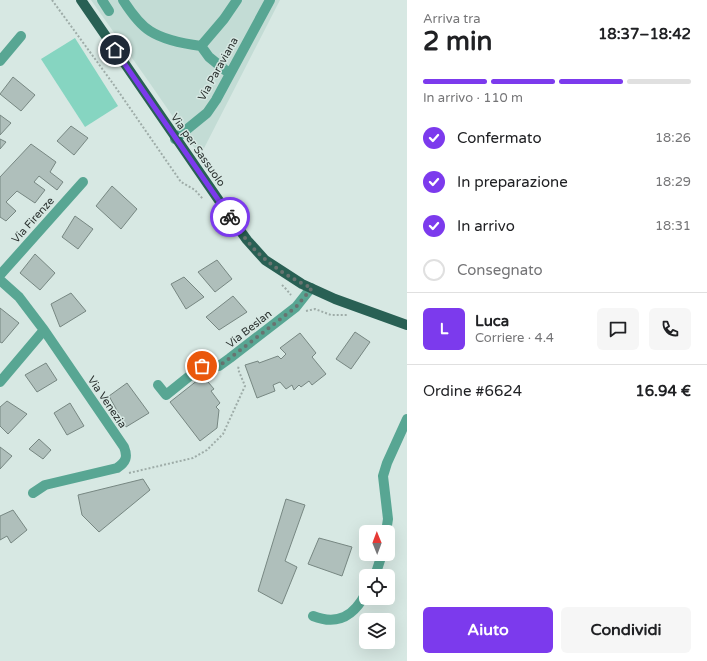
<!DOCTYPE html>
<html lang="it">
<head>
<meta charset="utf-8">
<style>
  :root { --surface:#fff; --page:#f6f6f6; --text:#202124; --muted:#757577; --line:#e0e0e0; --accent:#7c3aed }
  body { margin:0; font-family:"Varela Round",sans-serif; background:var(--page); color:var(--text); height:100vh; display:flex; flex-direction:column; font-size:15px; white-space:nowrap }
  * { box-sizing:border-box; margin:0 }
  p { font-size:13px; color:var(--muted) }
  .icon { flex:none; width:22px; height:22px; fill:none; stroke:currentColor; stroke-width:2; stroke-linecap:round; stroke-linejoin:round }
  .map { position:relative; flex:1; overflow:hidden }
  .sheet { display:flex; flex-direction:column; background:var(--surface); width:300px }
  .sheet>* { flex:none }
  .needle { width:26px; rotate:359deg }
  .buttons { position:absolute; left:359px; top:525px; display:grid; gap:8px }
  .buttons a { display:grid; place-items:center; width:36px; height:36px; border-radius:6px; background:var(--surface); box-shadow:0 4px 16px #0002; font-size:20px }
  .pin { position:absolute; display:grid; place-items:center; width:34px; height:34px; color:#fff; margin:-17px; border:2px solid #fff; border-radius:50%; box-shadow:0 1px 4px #0007 }
  .courier { position:absolute; display:grid; place-items:center; width:40px; height:40px; margin:-20px; border:3px solid #7c3aed; border-radius:50%; background:#fff; color:#222; box-shadow:0 1px 5px #0007 }
  .head em { font-style:normal; font-weight:800 }
  .head div { display:flex; flex-direction:column-reverse }
  .head { display:flex; align-items:center; justify-content:space-between; height:68px; padding:0 16px }
  h1 { font-size:26px; font-weight:800; line-height:30px }
  .bar { display:grid; grid-template-columns:repeat(4,1fr); gap:6px 4px; align-content:center; height:48px; padding:0 16px }
  .bar i { height:5px; border-radius:3px; background:var(--line) }
  .bar .active { background:var(--accent) }
  .bar p { grid-column:span 4 }
  .line { display:flex; align-items:center; gap:10px; padding:0 16px; border-top:1px solid var(--line) }
  .line div { flex:1 }
  .round { display:grid; place-items:center; flex:none; width:42px; height:42px; border-radius:6px; background:var(--page) }
  ol { padding:0 16px; list-style:none }
  li { display:flex; align-items:center; gap:12px; height:44px }
  li p { margin-inline-start:auto }
  li .icon { padding:4px; border-radius:50%; background:var(--accent); color:#fff; stroke-width:4 }
  li:last-child { color:var(--muted) }
  li i { width:22px; height:22px; border:2px solid var(--line); border-radius:50% }
  .cta { display:flex; gap:8px; margin-top:auto; padding:8px 16px }
  .cta a { flex:1; height:46px; border-radius:6px; background:var(--accent); color:#fff; font-size:16px; font-weight:800; line-height:46px; text-align:center }
  .cta a+a { background:var(--page); color:var(--text) }
  main { display:flex; flex:1; min-height:0 }
  .map>svg:first-child { display:block }
  .built { fill:#c3dcd5 }
  .green { fill:#86d5c1 }
  .building { fill:#afbfbb; stroke:#778782 }
  .lines { fill:none; stroke-linecap:round; stroke-linejoin:round }
  .path { stroke:#9eaca8; stroke-width:2; stroke-dasharray:2 2; stroke-linecap:butt }
  .minor { stroke:#58a693; stroke-width:10 }
  .major { stroke:#296054; stroke-width:10 }
  .done { stroke:#687370; stroke-width:4; stroke-dasharray:0 7.2 }
  .route { stroke:#7c3aed; stroke-width:5 }
  .labels { text-anchor:middle; dominant-baseline:central; stroke-width:3; stroke-linejoin:round; paint-order:stroke }
  .street-label { font-size:11px; fill:#2d3432; stroke:#d7e8e3 }
</style>
</head>
<body>
<main>
<div class="map">
<svg width="407" height="661" viewBox="0 0 407 661">
  <rect width="100%" height="100%" fill="#d7e8e3"/>
  <path class="built" d="M91,0H280L200,156L149,82Z"/>
  <path class="green" d="M75,38L118,106L85,127L41,59Z"/>
  <path class="building" d="M13,77L35,95L21,111L0,94Z
    M0,115L11,123L0,135Z
    M71,126L88,138L74,155L57,141Z
    M0,139L6,142L0,149Z
    M31,144L56,162L50,172L63,182L57,190L39,176L34,182L45,190L35,203L17,191L6,202L16,211L6,221L0,217V177Z
    M112,186L137,209L121,229L96,206Z
    M75,216L93,229L78,249L62,237Z
    M35,254L55,273L40,290L20,273Z
    M217,260L232,279L215,292L198,272Z
    M184,277L204,297L186,309L171,284Z
    M71,293L86,311L60,327L51,304Z
    M233,296L247,312L219,330L206,317Z
    M0,308L19,323L2,343L0,342Z
    M355,332L370,342L351,369L336,359Z
    M300,333L316,353L312,357L326,374L312,385L309,381L301,387L299,385L294,390L292,385L286,389L280,382L273,385L275,391L257,398L245,365L258,361L259,363L278,356L281,359L286,354L280,348Z
    M46,363L57,380L37,392L25,375Z
    M203,376L214,389L211,391L220,403L216,407L219,410L217,428L200,441L170,402Z
    M127,383L149,413L126,427L109,396Z
    M7,401L27,414L8,434L0,426V407Z
    M70,403L84,426L67,435L54,413Z
    M39,439L51,450L43,459L29,449Z
    M0,447L12,456L0,469Z
    M143,479L150,490L99,532L82,515L78,495Z
    M286,499L305,505L285,561L297,567L282,604L258,591Z
    M13,510L27,530L11,543L7,536L0,540V516Z
    M319,538L352,547L342,576L308,564Z"/>
  <g class="lines">
    <path class="path" d="M52,0L114,85L181,182L195,190L203,199
      M282,285L286,289L291,295
      M306,311L315,309L331,315H347
      M129,473L193,458L207,450L223,434L245,386L238,369L239,365"/>
    <path class="minor" d="M102,0L109,11
      M123,0C130,11 139,24 150,31C164,40 185,44 201,46
      M0,61L21,36
      M230,74L209,57L201,46L224,19L237,0
      M175,139L207,113L216,100L270,0
      M0,275L83,182
      M0,280L19,297L44,330L124,447C128,457 126,462 117,468L45,485L33,493
      M0,382L44,330
      M158,385L166,395L202,366H219L230,358L296,307L311,288
      M386,532L388,519L383,476L387,463L407,419
      M375,576L382,554
      M313,616C338,626 354,616 366,593"/>
    <path class="major" d="M81,0L231,218L247,240L265,260L302,284L335,299L407,325"/>
  </g>
  <g class="lines">
    <path class="done" d="M202,366H219L230,358L296,307L312,288C296,281 279,271 266,260C252,249 240,232 230,217"/>
    <path class="route" d="M115,50L230,217"/>
  </g>
  <g class="labels">
    <g class="street-label">
      <text transform="translate(218 69) rotate(-61)">Via Paraviana</text>
      <text transform="translate(198 150) rotate(55)">Via per Sassuolo</text>
      <text transform="translate(33 220) rotate(-48)">Via Firenze</text>
      <text transform="translate(249 329) rotate(-38)">Via Beslan</text>
      <text transform="translate(107 402) rotate(56)">Via Venezia</text>
    </g>
  </g>
</svg>
<div class="buttons">
<a><svg class="needle" viewBox="-14 -14 28 28"><path d="M0-13l5 13h-10z" fill="#e53935"/><path d="M0 13l5-13h-10z" fill="#757577"/></svg></a>
<a><svg class="icon" aria-label="locate" viewBox="0 0 24 24"><circle cx="12" cy="12" r="6"/><path d="M12 2v4M12 18v4M2 12h4M18 12h4"/></svg></a>
<a><svg class="icon" aria-label="layers" viewBox="0 0 24 24"><path d="M12 4l9 5-9 5-9-5zM3 14l9 5 9-5"/></svg></a>
</div>
<div class="pin" style="left:202px;top:366px;background:#ea580c"><svg class="icon" aria-label="bag" viewBox="0 0 24 24"><path d="M5 8h14l-1 12H6zM9 8a3 3 0 0 1 6 0"/></svg></div>
<div class="pin" style="left:115px;top:50px;background:#1f2937"><svg class="icon" aria-label="home" viewBox="0 0 24 24"><path d="M3 11l9-7 9 7M6 9v11h12V9"/></svg></div>
<div class="courier" style="left:230px;top:217px"><svg class="icon" aria-label="bike" viewBox="0 0 24 24"><circle cx="6" cy="16" r="4"/><circle cx="18" cy="16" r="4"/><path d="M6 16l4-8h5l3 8M10 8l3 8H6M13 5h3"/></svg></div>
</div>
<section class="sheet">
<div class="head"><div><h1>2 min</h1><p>Arriva tra</p></div><em>18:37–18:42</em></div>
<div class="bar"><i class="active"></i><i class="active"></i><i class="active"></i><i></i><p>In arrivo · 110 m</p></div>
<ol>
<li><svg class="icon" aria-label="check" viewBox="0 0 24 24"><path d="M5 12l5 5 9-10"/></svg>Confermato<p>18:26</p></li>
<li><svg class="icon" aria-label="check" viewBox="0 0 24 24"><path d="M5 12l5 5 9-10"/></svg>In preparazione<p>18:29</p></li>
<li><svg class="icon" aria-label="check" viewBox="0 0 24 24"><path d="M5 12l5 5 9-10"/></svg>In arrivo<p>18:31</p></li>
<li><i></i>Consegnato</li>
</ol>
<div class="line" style="height:72px"><b class="round" style="background:var(--accent);color:#fff">L</b><div><b>Luca</b><p>Corriere · 4.4</p></div><a class="round"><svg class="icon" aria-label="chat" viewBox="0 0 24 24"><path d="M4 5h16v11H9l-5 4z"/></svg></a><a class="round"><svg class="icon" aria-label="phone" viewBox="0 0 24 24"><path d="M5 4h4l2 5-3 2q2 4 5 5l2-3 5 2v4C11 20 4 13 5 4z"/></svg></a></div>
<div class="line" style="height:52px"><div>Ordine #6624</div><b>16.94 €</b></div>
<div class="cta"><a>Aiuto</a><a>Condividi</a></div>
</section>
</main>
</body>
</html>
